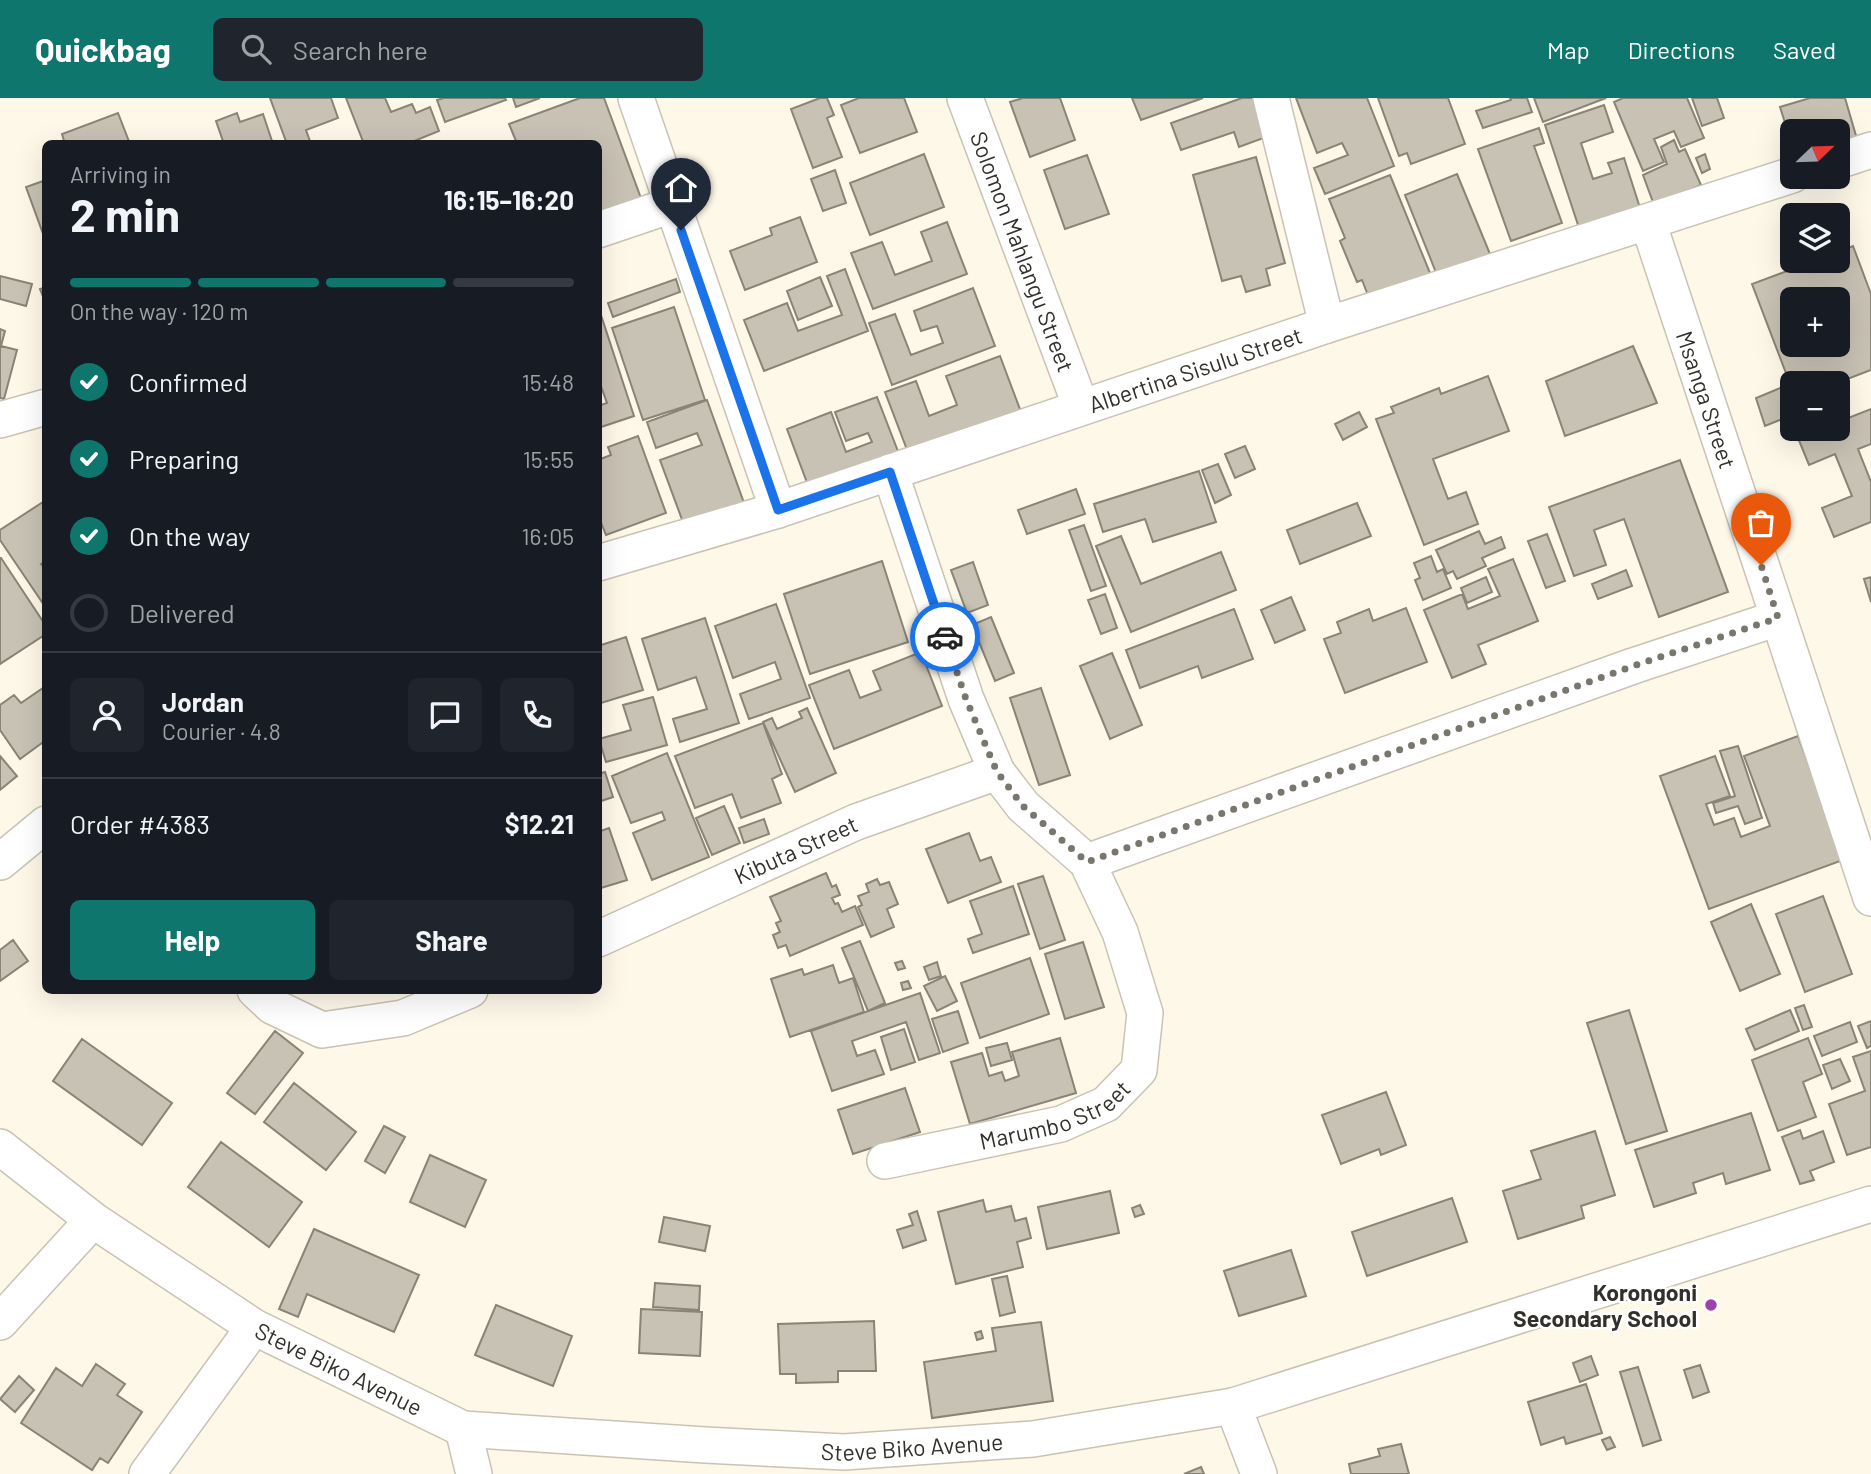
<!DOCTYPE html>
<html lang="en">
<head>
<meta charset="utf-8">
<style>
  :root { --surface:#171b24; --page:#20242c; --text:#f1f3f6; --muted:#9ea1a6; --line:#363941; --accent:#0f766e }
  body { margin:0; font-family:Barlow,sans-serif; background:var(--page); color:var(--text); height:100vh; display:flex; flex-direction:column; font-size:26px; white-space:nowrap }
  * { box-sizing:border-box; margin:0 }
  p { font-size:23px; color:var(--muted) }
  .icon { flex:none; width:38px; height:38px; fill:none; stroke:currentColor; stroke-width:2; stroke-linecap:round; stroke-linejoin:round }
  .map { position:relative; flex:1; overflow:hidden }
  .panel { position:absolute; left:42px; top:42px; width:560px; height:854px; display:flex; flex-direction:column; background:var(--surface); border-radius:10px; box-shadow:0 7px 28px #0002 }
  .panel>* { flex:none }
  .needle { width:46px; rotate:67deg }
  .controls { position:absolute; left:1780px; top:21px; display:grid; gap:14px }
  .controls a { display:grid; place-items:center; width:70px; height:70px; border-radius:10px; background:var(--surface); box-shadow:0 7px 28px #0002; font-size:35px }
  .pin { position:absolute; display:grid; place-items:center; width:60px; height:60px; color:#fff; margin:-72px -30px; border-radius:50% 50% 50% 0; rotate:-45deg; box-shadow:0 0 7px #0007 }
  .pin .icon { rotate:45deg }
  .courier { position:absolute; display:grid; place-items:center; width:70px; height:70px; margin:-35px; border:5px solid #1a73e8; border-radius:50%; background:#fff; color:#222; box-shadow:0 2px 9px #0007 }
  .overview em { font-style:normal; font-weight:700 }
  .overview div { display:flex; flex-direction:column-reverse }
  .overview { display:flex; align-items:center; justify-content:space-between; height:119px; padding:0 28px }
  h1 { font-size:46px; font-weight:700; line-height:52px }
  .bar { display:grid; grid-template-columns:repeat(4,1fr); gap:10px 7px; align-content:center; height:84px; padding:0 28px }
  .bar i { height:9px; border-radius:5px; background:var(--line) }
  .bar .selected { background:var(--accent) }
  .bar p { grid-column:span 4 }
  .line { display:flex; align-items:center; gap:18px; padding:0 28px; border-top:2px solid var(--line) }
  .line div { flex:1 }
  .round { display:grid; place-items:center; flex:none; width:74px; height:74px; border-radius:10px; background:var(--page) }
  ol { padding:0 28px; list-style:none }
  li { display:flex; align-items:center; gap:21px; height:77px }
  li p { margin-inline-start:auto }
  li .icon { padding:7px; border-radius:50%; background:var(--accent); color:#fff; stroke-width:4 }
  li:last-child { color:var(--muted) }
  li i { width:38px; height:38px; border:4px solid var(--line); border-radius:50% }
  .cta { display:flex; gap:14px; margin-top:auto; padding:14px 28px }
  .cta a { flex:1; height:80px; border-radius:10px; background:var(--accent); color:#fff; font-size:28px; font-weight:700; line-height:80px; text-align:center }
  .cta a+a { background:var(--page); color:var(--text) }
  header { display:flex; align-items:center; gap:42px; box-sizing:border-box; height:98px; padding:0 35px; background:var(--accent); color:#fff }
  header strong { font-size:33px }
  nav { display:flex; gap:38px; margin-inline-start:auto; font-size:24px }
  .search { width:490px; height:63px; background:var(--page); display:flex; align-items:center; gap:18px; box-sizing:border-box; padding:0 24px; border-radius:10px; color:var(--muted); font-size:26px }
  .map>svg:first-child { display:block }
  .building { fill:#c7c2b3; stroke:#898476; stroke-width:2; fill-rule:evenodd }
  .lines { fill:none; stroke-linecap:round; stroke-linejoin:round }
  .minor-casing { stroke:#c9c3b4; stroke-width:38 }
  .minor { stroke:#fff; stroke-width:35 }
  .done { stroke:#79766d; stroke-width:7; stroke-dasharray:0 12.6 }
  .route { stroke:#1a73e8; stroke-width:9 }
  .poi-dot { fill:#9d41ab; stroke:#fff; stroke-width:2.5 }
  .labels { text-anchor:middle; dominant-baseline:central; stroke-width:5; stroke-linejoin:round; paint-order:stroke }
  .street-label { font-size:23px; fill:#32302a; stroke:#fff }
  .poi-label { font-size:23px; font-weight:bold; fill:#32302a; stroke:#fff; text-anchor:end }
</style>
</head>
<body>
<header>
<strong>Quickbag</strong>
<div class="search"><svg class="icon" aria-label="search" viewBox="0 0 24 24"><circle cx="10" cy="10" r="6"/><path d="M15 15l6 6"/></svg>Search here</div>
<nav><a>Map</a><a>Directions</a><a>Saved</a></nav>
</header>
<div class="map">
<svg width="1871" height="1376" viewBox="0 0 1871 1376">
  <rect width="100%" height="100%" fill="#fef8e9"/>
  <path class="building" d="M270,0H331L338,20L306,32L311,46H287Z
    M346,0H385L391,14L412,6L416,15L430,9L439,33L407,46H364Z
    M444,0H505L506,2L445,24L437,2Z
    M513,0H540L516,9Z
    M580,0H604L642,103L598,119V46H508L516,43L509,26Z
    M820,0H827L834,17L827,20L842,59L813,70L791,11Z
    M859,0H904L917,34L860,55L841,7Z
    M1023,0H1060L1075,42L1030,59L1010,4Z
    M1132,0H1203L1141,22Z
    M1242,0H1256L1269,38L1239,49L1234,34L1181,52L1171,25Z
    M1296,0H1367L1394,68L1325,96L1314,70L1348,57L1342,45L1317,55Z
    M1378,0H1448L1465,46L1411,66L1407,55L1399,58Z
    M1510,0H1527L1532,14L1483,30L1476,13L1511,2Z
    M1534,0H1606L1543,24Z
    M1623,0H1687L1704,40L1681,49L1674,33L1654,41L1664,64L1643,73L1614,4Z
    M1692,0H1717L1724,20L1702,28Z
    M1810,0H1845L1857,41L1838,46V33H1792V47L1780,9Z
    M1604,7L1613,34L1581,45L1593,81L1612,75L1608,65L1624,60L1642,116L1581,136L1545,27Z
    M118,15L130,46H65L62,36Z
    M237,15L240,24L263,16L273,46H224L216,23Z
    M1539,30L1544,45L1534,48L1562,125L1511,143L1478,51Z
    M1674,42L1679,54L1685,51L1701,87L1654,107L1643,77L1667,66L1661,49Z
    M924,56L944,109L870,137L850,85Z
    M1705,56L1710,71L1702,75L1696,60Z
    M1087,57L1109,116L1065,131L1044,72Z
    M1256,59L1285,165L1266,171L1270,187L1246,194L1241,178L1222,183L1193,77Z
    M835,72L846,105L823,113L811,81Z
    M1457,76L1490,156L1437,177L1405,97Z
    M1390,77L1432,180L1371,205L1362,182L1357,184L1340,143L1345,140L1329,101Z
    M46,82V144L26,89Z
    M800,119L817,164L745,192L730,153L772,137L770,130Z
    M947,124L967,176L873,211L851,155L882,144L895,177L932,163L921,134Z
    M1853,148L1871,196V272L1837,285H1792V291L1752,186L1814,163H1838V154ZM1792,201H1838V247H1792Z
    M845,171L868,233L764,273L744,222L787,205L798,233L842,217L827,178Z
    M0,178L32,186L26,208L0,201Z
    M820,179L832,208L798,222L787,193Z
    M676,181L680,194L613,219L608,205Z
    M46,189V206L40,191Z
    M973,190L995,248L892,287L869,225L895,216L911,257L943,245L937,228L921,233L914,213Z
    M674,209L705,302L643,322L612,230Z
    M598,214H600L634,318L598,330V308L607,305L598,280Z
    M0,231L5,233L1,248L17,252L4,301L0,300Z
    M1633,248L1657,305L1565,338L1546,283Z
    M1000,258L1021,314L909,357L885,294L916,283L929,318L957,307L946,278Z
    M1488,278L1509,333L1433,361L1448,401L1466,394L1478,426L1424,447L1376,321L1394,315L1391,309L1439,290L1441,296Z
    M1785,288L1792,303V317L1765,328L1756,300Z
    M877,299L899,356L809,390L787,331L831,314L846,354L872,344L868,335L846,343L835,314Z
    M707,302L744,405L684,427L660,362L702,347L697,335L656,350L647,324Z
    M1871,311V346L1858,351L1871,384V424L1834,439L1822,410L1852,398L1835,356L1809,367L1798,340L1822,331H1838V324Z
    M1359,314L1367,329L1343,342L1335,326Z
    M638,338L666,415L606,437L598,417V362L611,357L608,349Z
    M1245,348L1255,371L1235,380L1225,356Z
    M1680,362L1728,494L1659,519L1624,421L1594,432L1606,467L1574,478L1549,409Z
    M1218,366L1231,397L1215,405L1202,372Z
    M1199,373L1216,424L1153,444L1145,421L1103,434L1094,406Z
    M1076,391L1085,416L1027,436L1018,412Z
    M46,402V463L41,466L46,472V510L0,442V432Z
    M1357,405L1371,438L1300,466L1287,432Z
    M1084,427L1106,488L1091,493L1069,432Z
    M1479,433L1485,446L1501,439L1505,450L1482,460L1486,468L1457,481L1453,473L1447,476L1436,452Z
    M1547,436L1565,483L1546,490L1528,443Z
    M1121,438L1141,486L1221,454L1236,492L1131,534L1096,448Z
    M1431,458L1437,474L1443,471L1451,490L1423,502L1415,482L1420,480L1414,465Z
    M0,460H1L46,528V536L0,566Z
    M1513,461L1538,523L1478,547L1486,566L1452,580L1424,512L1462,496L1468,511L1500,498L1488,471Z
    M882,463L908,544L810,576L784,496Z
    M973,464L988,507L967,515L951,472Z
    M1626,472L1632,488L1598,501L1592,486Z
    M1486,479L1492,494L1467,505L1461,490Z
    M1871,479V504L1864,481Z
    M1105,496L1117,530L1101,536L1088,502Z
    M1291,499L1305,532L1275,545L1261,512Z
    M776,506L810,600L749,621L740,596L781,581L775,564L733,580L715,528Z
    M1406,510L1427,564L1345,595L1324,541L1341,535L1337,524L1369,511L1373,523Z
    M1234,511L1253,561L1202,580L1198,568L1140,590L1126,552Z
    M991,519L1014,575L995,583L972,527Z
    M705,520L739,625L680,644L673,621L707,611L696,579L658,592L642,541Z
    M626,539L643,592L598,606V548Z
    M921,554L942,608L834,651L809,587L849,572L860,600L881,592L873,573Z
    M1112,555L1142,627L1110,641L1080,568Z
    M46,588V642L20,661L0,632V607L14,597L21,605Z
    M1041,590L1070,677L1039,687L1010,600Z
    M653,599L667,647L606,664L599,641L631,632L623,607Z
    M807,610L836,675L795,694L763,624L772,620L777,631L802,620L799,614Z
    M763,625L782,676L772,681L781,705L741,720L732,696L695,710L675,658Z
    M1798,638L1843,762L1709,811L1660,678L1715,658L1730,698L1706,706L1714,727L1734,720L1741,739L1770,728L1744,658Z
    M1738,648L1762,720L1745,726L1738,708L1716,715L1713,705L1735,698L1720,653Z
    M667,655L709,759L652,782L633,735L665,722L662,714L631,725L612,678Z
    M0,658L17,678L0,692Z
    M605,674L613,699L598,704V676Z
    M724,708L740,745L712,757L696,720Z
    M764,721L769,736L744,745L739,730Z
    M609,730L627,782L598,791V734Z
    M969,735L980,763L991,759L1001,784L948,805L926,751Z
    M826,775L832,789L836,787L840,797L832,800L835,806L838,805L842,814L855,808L863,827L790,858L786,847L778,850L773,837L780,834L776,825L781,823L770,799Z
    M1043,778L1065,842L1040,851L1018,786Z
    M877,781L880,787L889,784L898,806L887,811L894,829L871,839L858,809L862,807L858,798L869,794L866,786Z
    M1013,788L1029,836L973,855L968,841L982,836L970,803Z
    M1823,798L1852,876L1805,894L1776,816Z
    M1751,806L1780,876L1740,893L1711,824Z
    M13,842L28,863L0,883V852Z
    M860,843L885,905L868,913L842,850Z
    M1083,844L1104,909L1065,921L1045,856Z
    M1030,860L1049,916L980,940L961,885Z
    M902,863L905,870L898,872L895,865Z
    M937,864L941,878L929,882L924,869Z
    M833,867L839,885L853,880L864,914L790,939L771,881L802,871L804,877Z
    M945,878L957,903L937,913L924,888Z
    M908,883L911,890L903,892L901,885Z
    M920,895L940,955L919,962L906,924L852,943L857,958L875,952L884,976L832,993L811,933Z
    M1804,907L1812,929L1803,932L1795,910Z
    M1629,912L1667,1033L1626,1046L1587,925Z
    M1790,912L1799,933L1755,952L1746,931Z
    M958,913L968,945L943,954L932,921Z
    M1871,923V948L1867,950L1858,928Z
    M1850,924L1857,944L1822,958L1814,938Z
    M904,931L915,964L891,972L881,939Z
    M275,933L303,955L255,1016L227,995Z
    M1060,940L1076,995L970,1026L951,964L982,955L989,978L1002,974L1005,983L1019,978L1012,954Z
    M1808,940L1822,976L1803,984L1816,1019L1778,1033L1752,962Z
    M82,941L172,1005L142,1047L53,983Z
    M1007,945L1012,962L991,968L986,950Z
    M1871,953V1049L1847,1057L1829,1006L1865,993L1853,959Z
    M1840,961L1850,983L1832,991L1823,967Z
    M294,985L356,1034L326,1072L264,1024Z
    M905,990L920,1034L853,1056L838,1012Z
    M1386,994L1406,1047L1381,1057L1379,1051L1341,1066L1322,1017Z
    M1751,1015L1770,1072L1726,1086L1723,1075L1693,1085L1696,1095L1654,1109L1635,1052Z
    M384,1028L405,1039L385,1075L365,1063Z
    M1800,1032L1803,1041L1823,1033L1834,1064L1810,1073L1814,1082L1800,1086L1782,1039Z
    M1595,1033L1615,1097L1581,1108L1584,1120L1518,1141L1503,1093L1541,1081L1531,1053Z
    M221,1044L302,1104L269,1149L188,1089Z
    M430,1057L486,1082L465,1129L410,1104Z
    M1110,1093L1119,1135L1047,1151L1038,1109Z
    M1452,1100L1467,1144L1367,1178L1352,1134Z
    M983,1102L986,1114L1011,1108L1015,1123L1026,1120L1031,1140L1017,1144L1023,1169L956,1186L938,1114Z
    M1140,1107L1144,1116L1135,1119L1132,1110Z
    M917,1113L926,1142L903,1150L897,1132L913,1127L909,1116Z
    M664,1119L710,1128L705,1153L659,1144Z
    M314,1131L419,1177L394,1234L307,1196L298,1219L279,1211Z
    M1291,1152L1306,1198L1239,1218L1224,1173Z
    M1007,1178L1015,1214L1000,1218L992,1181Z
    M655,1185L700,1188L699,1212L653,1209Z
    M496,1207L572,1238L553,1288L475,1257Z
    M641,1211L702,1214L700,1258L639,1255Z
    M874,1223L876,1273H838V1284L796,1285V1276H780L778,1226Z
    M1041,1224L1053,1303L932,1320L924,1264L996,1253L992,1230Z
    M981,1233L983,1240L977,1242L975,1235Z
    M1591,1258L1598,1277L1580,1284L1573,1265Z
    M96,1266L125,1286L117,1297L142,1314L108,1365L100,1360L92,1372L21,1325L56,1270L82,1288Z
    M1700,1267L1709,1294L1693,1300L1684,1272Z
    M1638,1269L1661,1342L1643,1348L1620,1274Z
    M19,1278L34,1292L15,1314L0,1301Z
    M1586,1286L1602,1335L1566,1346L1564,1339L1541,1347L1528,1304Z
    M1610,1339L1615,1349L1607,1352L1602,1342Z
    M1401,1346L1409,1376H1351L1349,1366L1380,1358L1378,1351Z
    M1201,1369L1204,1376H1184Z"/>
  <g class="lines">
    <defs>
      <g id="minor">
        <path d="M636,0L778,412"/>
        <path id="s1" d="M965,0L1081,309"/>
        <path d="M1271,0L1327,227"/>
        <path d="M1838,63L1871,52"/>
        <path id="s2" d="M1648,124L1871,800"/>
        <path d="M598,132L672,107"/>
        <path d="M0,322L46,309"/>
        <path id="s3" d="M598,465L778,412L1327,227L1792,77"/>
        <path d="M0,764L46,726"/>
        <path d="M1087,764L1633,568L1778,520"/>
        <path id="s4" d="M598,841L856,724L997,674"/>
        <path d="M255,892L272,908L322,932L403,920L470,892"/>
        <path id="s5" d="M0,1049L93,1122L254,1229L463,1331L705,1347L844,1354L1033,1341L1233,1308L1871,1106"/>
        <path id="s6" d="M885,1063L1061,1026L1106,1006L1139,972L1145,915L1120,834L1087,764L1023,708L997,674L966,601L890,374"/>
        <path d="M0,1224L93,1122"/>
        <path d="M1233,1308L1259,1376"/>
        <path d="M463,1331L474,1376"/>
        <path d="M147,1376L254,1229"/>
      </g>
    </defs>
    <use href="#minor" class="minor-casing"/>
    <use href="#minor" class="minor"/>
  </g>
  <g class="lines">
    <path class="done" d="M945,539L966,601L997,674L1023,708L1087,764L1633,568L1778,520L1761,467"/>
    <path class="route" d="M681,132L778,412L890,374L945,539"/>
  </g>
  <circle class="poi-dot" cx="1711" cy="1207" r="7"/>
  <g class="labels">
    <g class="street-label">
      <text stroke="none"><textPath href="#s1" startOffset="164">Solomon Mahlangu Street</textPath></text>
      <text stroke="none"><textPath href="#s3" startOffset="628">Albertina Sisulu Street</textPath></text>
      <text stroke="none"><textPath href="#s2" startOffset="187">Msanga Street</textPath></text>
      <text stroke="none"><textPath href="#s4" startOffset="217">Kibuta Street</textPath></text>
      <text stroke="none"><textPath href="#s6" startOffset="177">Marumbo Street</textPath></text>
      <text stroke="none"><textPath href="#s5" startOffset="406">Steve Biko Avenue</textPath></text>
      <text stroke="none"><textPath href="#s5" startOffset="994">Steve Biko Avenue</textPath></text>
    </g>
    <g class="poi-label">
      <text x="1697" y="1194">Korongoni<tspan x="1697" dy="26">Secondary School</tspan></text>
    </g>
  </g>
</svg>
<div class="controls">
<a><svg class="needle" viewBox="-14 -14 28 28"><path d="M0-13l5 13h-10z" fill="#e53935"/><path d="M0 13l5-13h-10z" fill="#9ea1a6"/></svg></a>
<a><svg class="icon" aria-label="layers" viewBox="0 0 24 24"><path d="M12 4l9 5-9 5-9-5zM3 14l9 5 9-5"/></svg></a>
<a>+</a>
<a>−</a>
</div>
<div class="pin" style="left:1761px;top:467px;background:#ea580c"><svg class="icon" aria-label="bag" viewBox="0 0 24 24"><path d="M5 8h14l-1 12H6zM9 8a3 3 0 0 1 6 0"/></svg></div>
<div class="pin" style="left:681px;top:132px;background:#1f2937"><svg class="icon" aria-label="home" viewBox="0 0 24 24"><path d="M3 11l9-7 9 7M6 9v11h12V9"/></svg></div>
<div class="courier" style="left:945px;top:539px"><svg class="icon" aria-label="car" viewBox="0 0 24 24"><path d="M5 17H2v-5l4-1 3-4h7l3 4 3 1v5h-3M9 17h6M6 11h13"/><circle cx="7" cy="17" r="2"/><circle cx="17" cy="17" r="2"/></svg></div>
<section class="panel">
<div class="overview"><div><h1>2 min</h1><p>Arriving in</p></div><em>16:15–16:20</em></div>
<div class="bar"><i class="selected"></i><i class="selected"></i><i class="selected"></i><i></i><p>On the way · 120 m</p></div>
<ol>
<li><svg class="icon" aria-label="check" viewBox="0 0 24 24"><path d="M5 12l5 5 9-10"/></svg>Confirmed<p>15:48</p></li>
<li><svg class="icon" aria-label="check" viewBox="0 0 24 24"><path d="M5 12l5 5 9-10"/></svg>Preparing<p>15:55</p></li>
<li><svg class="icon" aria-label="check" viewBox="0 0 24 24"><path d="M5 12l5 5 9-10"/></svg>On the way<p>16:05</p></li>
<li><i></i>Delivered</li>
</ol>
<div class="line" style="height:126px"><a class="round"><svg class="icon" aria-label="person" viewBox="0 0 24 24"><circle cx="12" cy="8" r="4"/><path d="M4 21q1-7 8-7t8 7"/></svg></a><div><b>Jordan</b><p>Courier · 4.8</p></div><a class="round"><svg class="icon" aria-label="chat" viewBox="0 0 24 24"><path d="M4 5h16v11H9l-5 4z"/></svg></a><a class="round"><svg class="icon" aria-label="phone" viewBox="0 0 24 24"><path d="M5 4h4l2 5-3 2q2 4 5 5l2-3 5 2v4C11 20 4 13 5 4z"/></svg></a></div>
<div class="line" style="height:91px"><div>Order #4383</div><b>$12.21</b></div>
<div class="cta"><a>Help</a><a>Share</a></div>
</section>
</div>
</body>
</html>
